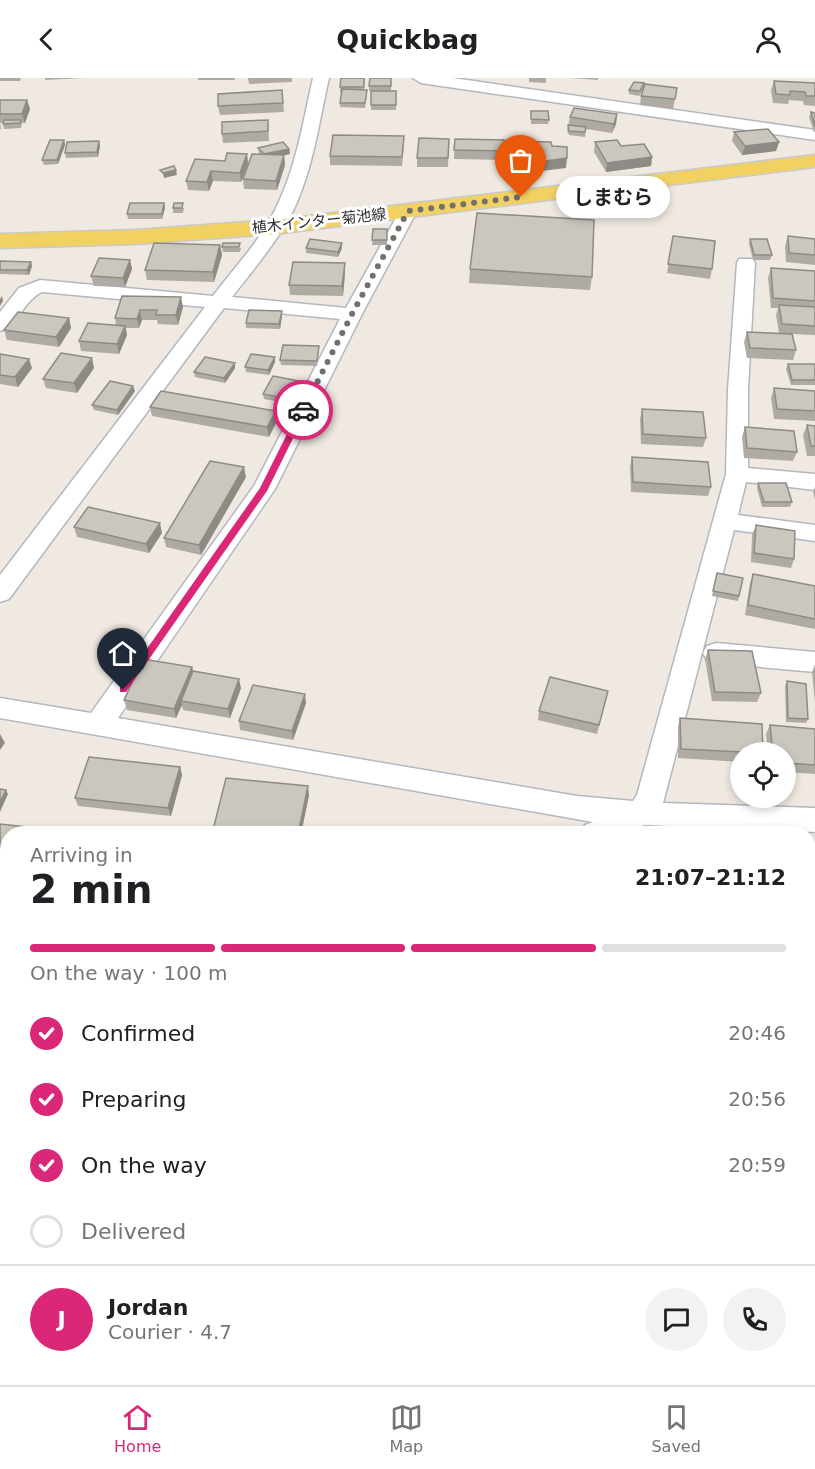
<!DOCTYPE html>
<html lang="en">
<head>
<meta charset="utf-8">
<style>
  :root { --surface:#fff; --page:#f2f2f2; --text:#202124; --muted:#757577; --line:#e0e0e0; --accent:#db2777 }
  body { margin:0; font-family:"DejaVu Sans","Noto Sans JP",sans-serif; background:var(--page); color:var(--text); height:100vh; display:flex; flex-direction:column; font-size:22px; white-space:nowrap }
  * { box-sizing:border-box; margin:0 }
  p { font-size:20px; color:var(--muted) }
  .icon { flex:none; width:33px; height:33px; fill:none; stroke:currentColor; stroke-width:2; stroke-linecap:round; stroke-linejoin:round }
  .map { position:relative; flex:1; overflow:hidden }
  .drawer { position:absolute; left:0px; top:748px; width:816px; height:560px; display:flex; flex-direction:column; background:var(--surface); border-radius:24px 24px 0 0; box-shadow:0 3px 9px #0003 }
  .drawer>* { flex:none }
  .buttons { position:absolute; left:730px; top:664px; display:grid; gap:12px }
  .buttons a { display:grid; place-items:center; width:66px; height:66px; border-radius:50%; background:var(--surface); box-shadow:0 3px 9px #0003; font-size:30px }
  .pin { position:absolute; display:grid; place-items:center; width:51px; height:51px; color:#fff; margin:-62px -26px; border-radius:50% 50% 50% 0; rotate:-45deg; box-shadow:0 0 6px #0007 }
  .pin .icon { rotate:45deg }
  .courier { position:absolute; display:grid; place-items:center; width:60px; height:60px; margin:-30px; border:4px solid #db2777; border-radius:50%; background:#fff; color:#222; box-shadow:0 2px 8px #0007 }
  .bubble { position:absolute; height:42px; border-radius:21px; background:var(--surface); box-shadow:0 3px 9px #0003; font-size:20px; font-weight:700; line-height:42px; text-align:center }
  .overview em { font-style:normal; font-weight:700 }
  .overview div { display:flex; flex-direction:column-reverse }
  .overview { display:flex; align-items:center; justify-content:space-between; height:102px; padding:0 30px }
  h1 { font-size:39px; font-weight:700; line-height:45px }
  .bar { display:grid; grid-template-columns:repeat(4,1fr); gap:9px 6px; align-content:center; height:72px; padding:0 30px }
  .bar i { height:8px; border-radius:4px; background:var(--line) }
  .bar .selected { background:var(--accent) }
  .bar p { grid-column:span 4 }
  .line { display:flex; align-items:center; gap:15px; padding:0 30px; border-top:2px solid var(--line) }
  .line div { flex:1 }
  .round { display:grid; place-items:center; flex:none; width:63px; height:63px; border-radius:32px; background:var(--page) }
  ol { padding:0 30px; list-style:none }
  li { display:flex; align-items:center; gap:18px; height:66px }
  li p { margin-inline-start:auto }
  li .icon { padding:6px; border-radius:50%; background:var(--accent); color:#fff; stroke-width:4 }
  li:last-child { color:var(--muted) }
  li i { width:33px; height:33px; border:3px solid var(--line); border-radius:50% }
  header { display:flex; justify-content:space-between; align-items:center; height:78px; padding:0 30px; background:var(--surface); font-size:27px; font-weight:700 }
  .dock { display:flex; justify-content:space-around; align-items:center; height:84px; border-top:2px solid var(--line); background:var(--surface); font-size:16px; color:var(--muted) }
  .dock a { display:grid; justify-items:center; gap:3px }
  .dock .selected { color:var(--accent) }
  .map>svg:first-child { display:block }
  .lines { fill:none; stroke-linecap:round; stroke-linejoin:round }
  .street-casing { stroke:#b4b7c1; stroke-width:3 }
  .primary-casing { stroke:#c9c9c9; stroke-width:3 }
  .path { stroke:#c9c9c9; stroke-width:4.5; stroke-dasharray:6 4; stroke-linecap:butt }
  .street { fill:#fff; fill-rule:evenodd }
  .primary { fill:#f2d163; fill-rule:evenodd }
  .wall { fill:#afaba4 }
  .shaded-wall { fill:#8e8b86 }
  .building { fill:#cbc7bf; stroke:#8e8b86; stroke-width:1.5 }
  .route { fill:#db2777 }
  .done { stroke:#726f6d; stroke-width:6; stroke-dasharray:0 10.8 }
  .labels { text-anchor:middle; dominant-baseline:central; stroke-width:6; stroke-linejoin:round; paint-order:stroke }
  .far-street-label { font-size:15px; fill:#2e2e2e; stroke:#fff }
</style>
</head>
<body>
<header><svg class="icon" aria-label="back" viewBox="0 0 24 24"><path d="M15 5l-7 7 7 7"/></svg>Quickbag<svg class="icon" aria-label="person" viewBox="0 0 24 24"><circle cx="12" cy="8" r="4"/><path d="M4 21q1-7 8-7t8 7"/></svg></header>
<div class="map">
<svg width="815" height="1307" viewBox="0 0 815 1307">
  <rect width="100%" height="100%" fill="#efe9e1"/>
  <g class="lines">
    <defs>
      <path id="street" d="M313,0H329C319,44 313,92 293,133C277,164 253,192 232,219L346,230L402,129H414L417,133L362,236L275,411L118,640L577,718L633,723L637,717L726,396L728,312L737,185L739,181H753L755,185L748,312V390L815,396V412L746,404L738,437L815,447V463L734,452L663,725L815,730V754L644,747L625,756H581L585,747L593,744L0,640V620L91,635L254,408L340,241L224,230L9,521L0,524V497L205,229L42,214C24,222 18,248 0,253V234L19,210L40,202L213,218C234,190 260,163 275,132C296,91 303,44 313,0Z
        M413,0H453L815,52V62L421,5Z
        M716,565L815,574V594L716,585L707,582L703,575L707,568Z
        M8,853V881L0,882V854Z
        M808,938L815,939V971L808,969Z"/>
      <path id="primary" d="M815,77V89L275,156L136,166L0,170V156L136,152L275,142Z"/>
    </defs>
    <use href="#street" class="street-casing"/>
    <use href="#primary" class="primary-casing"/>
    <path class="path" d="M699,1307L701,1300"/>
    <use href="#street" class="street"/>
    <use href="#primary" class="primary"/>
  </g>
  <path class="wall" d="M0,0H21L20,3H0Z
    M45,0H84L45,2Z
    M198,0H235V2H198Z
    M248,0H292V4L249,6Z
    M365,0L364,11L367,16L365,30L340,29L341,14H340V9Z
    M391,0V13H396V32H371V13H369V8Z
    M529,0H546V5L529,4Z
    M570,0H598V2Z
    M774,3L815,5V28L804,27L803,23L789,22L788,26L773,25L771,12Z
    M644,5V10L639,18L629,16V12Z
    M677,10L673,31L640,27L641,18Z
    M282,12L284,34L220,37L218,28Z
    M0,22H27L30,31L25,45H22L21,50L4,51L3,45H0L1,50L0,52Z
    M531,33L549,42L548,46H531Z
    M811,34L815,35V54H814L809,39Z
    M617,36L616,46L612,55L586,51L585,59L569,57L567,52L570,39Z
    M268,42L269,63L223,65L222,56Z
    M734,54L779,64L776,73L742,77L732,63Z
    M449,61L448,89H417V80Z
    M455,61L504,73L503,82L454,81Z
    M64,62L65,67L58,86L44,87L42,82Z
    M99,63L100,68L98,79L66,80L65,75Z
    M595,64L621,68L652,79L651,88L606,94L594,74Z
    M404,67L402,88L330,87V78Z
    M258,70L289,71L290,76L284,77L285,87L277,112L244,111L243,101L260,76L259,75Z
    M247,76L248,85L241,104L213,103L209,113L188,112L186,103L225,83Z
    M164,125L165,130L162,141H128L127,136Z
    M173,130H184L183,135H173Z
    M373,151H387V167H372Z
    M673,158L712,191L710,201L667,195Z
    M788,158L815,161V187L786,184L785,168Z
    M750,161L772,177L770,182H753L749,166Z
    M342,165V170L338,179L306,175V170Z
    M220,167L222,177L214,204L147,202L145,192Z
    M222,169L241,170L240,174H223Z
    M130,182L132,191L125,209L94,208L91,198Z
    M0,183L31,184L32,188L29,197L0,196Z
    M771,190L815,193V257L792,256L796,272L793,282L747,280L744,264L747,254L779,255L776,237L778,230H771L768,200Z
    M470,191L592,199L590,212L469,205Z
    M345,195L343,218L290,217L289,207Z
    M122,218L183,229L178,247L158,246L157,242H142L139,250H126L127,257L119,276L81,273L79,263L116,247L115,240Z
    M282,233V238L280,251L246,250V245Z
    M69,240L71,250L59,269L7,262L4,252Z
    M319,268L317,288L281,287L280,282Z
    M0,276L32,290L18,309L0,306Z
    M275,284L269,297L246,294L245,289Z
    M235,285V290L225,305L195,299L194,294Z
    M788,286H815V307H791L786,291Z
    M94,290L77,315L46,310L43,301Z
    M299,303L300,308L290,326L264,321L263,316Z
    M774,310L815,313V343L774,341L771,320Z
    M135,313L118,337L94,332L92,327Z
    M150,329L276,333L277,343L269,359L152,338Z
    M642,331L706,360L703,369L641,366L640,341Z
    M807,347L815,348V378H807L803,357Z
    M745,349L797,374L793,383L744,380L742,359Z
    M632,379L711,409L708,418L631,414L630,389Z
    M246,399L201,477L166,469L164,460Z
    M758,405L792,424L790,429H762L757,410Z
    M815,409V422L813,414Z
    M756,447L794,481L791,490L751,484L752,457Z
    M74,449L162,455L149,475L77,459Z
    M753,496L815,508V551L745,537L750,505Z
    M716,499L739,518L738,523L712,518Z
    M708,572L761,615L757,624L712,623L705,581Z
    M815,586V625L812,594Z
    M192,589L193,594L241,610L230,640L183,632L182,627L176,640L127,632L124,622Z
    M787,603L808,641L806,645L786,644L785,608Z
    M608,613L597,656L538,642L539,633Z
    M306,625L293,662L240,652L239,643Z
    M680,640L741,675V684L678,680V649Z
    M770,647L815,651V696L786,694V675H768L766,656Z
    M180,689L182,697L171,738L78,728L75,720Z
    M309,717L301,756H214L213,752Z
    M0,746L26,749L30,756H8V799L0,798Z
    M808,840H815V886L808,885Z"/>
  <path class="shaded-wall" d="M27,22L30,31L25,45L22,36Z
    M617,36L616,46L612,55L614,46Z
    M64,62L65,67L58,86L57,82Z
    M99,63L100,68L98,79L97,74Z
    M779,64L776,73L742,77L745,68Z
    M289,71L290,76L265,82L264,77Z
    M247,76L248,85L241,104L240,95Z
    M284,77L285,87L277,112L276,103Z
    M652,79L651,88L606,94L607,85Z
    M567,80L566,90L510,97V88Z
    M176,92L177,97L164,100L163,95Z
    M211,93L213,103L209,113L207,104Z
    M164,125L165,130L162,141V136Z
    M342,165V170L338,179V174Z
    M220,167L222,177L214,204L213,194Z
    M130,182L132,191L125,209L123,200Z
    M31,184L32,188L29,197L27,192Z
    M345,185V195L343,218L342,208Z
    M2,218L3,223L0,228V221Z
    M181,219L183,229L178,247L176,237Z
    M140,232L142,242L139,250L137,241Z
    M282,233V238L280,251L279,246Z
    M69,240L71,250L59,269L56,259Z
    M125,248L127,257L119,276L117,266Z
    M275,279V284L269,297L268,292Z
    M92,280L94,290L77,315L74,305Z
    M29,281L32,290L18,309L15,299Z
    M235,285V290L225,305L224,300Z
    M299,303L300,308L290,326L289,321Z
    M133,308L135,313L118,337L117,332Z
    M276,333L277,343L269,359L267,349Z
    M244,389L246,399L201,477L199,467Z
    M160,445L162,455L149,475L146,466Z
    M192,589L194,598L181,623L182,627L176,640L174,631Z
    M239,601L241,610L230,640L228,631Z
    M305,616L306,625L293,662L292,653Z
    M0,656L5,665L0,672Z
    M180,689L182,697L171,738L168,730Z
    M308,708L309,717L301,756H298Z
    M6,712L8,716L0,734V724Z
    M26,749L30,756H23Z"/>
  <path class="building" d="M341,0H364V9H340Z
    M370,0H391V8H369Z
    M774,3L815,5V18H806L805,14L790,13V17L776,16Z
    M634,4L644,5L640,13L629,12Z
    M645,6L677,10L675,21L641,18Z
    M342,11L367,12L365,25H340Z
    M282,12L283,25L218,28V16Z
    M371,13H396V27H371Z
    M0,22H27L22,36H0Z
    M574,30L617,36L614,46L570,39Z
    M531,33H548L549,42L531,41Z
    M811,34L815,35V49Z
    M4,42H21L20,45L3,46Z
    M268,42V53L222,56V44Z
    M568,47L586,49L585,54L569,53Z
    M768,51L779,64L745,68L734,54Z
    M333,57L404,58L402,79L330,78Z
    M419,60L449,61L448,80H417Z
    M455,61L504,62V73L454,72Z
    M50,62H64L57,82H42Z
    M617,62L621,68L644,66L652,79L607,85L595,64Z
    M99,63L97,74L65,75L67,64Z
    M510,63L551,64L552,68L567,69V80L510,88Z
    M283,64L289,71L264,76L258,70Z
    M227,75L247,76L240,95L211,93L207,104L186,103L195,81L225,83Z
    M252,76L284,77L276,103L243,101Z
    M174,88L176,92L163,95L160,92Z
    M130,125H164L162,136H127Z
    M174,125H183L182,130H173Z
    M477,135L594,142L592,199L470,191Z
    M373,151H387V162H372Z
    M673,158L715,163L712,191L668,186Z
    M788,158L815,161V177L789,175Z
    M310,161L342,165L338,174L306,170Z
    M750,161H767L772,177H754Z
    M154,165L220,167L213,194L145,192Z
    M223,165H240L239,169H222Z
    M99,180L130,182L123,200L91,198Z
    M0,183L31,184L27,192H0Z
    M293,184L345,185L342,208L289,207Z
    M771,190L815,193V223L773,220Z
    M122,218L181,219L176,237H156L157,232H140L137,241L115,240Z
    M779,227L815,229V248L782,246Z
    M249,232L282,233L279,246L246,245Z
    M18,234L69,240L56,259L4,252Z
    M88,245L125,248L117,266L79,263Z
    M747,254L792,256L796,272L750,270Z
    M283,267L319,268L317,283L280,282Z
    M61,275L92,280L74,305L43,301Z
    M0,276L29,281L15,299L0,297Z
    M251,276L275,279L268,292L245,289Z
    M205,279L235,285L224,300L194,294Z
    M788,286H815V302H792Z
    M273,298L299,303L289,321L263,316Z
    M110,303L133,308L117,332L92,327Z
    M774,310L815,313V333L777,331Z
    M161,313L276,333L267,349L150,329Z
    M642,331L703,334L706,360L643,356Z
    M807,347L815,348V368H811Z
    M745,349L794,353L797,374L747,370Z
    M632,379L708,384L711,409L633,404Z
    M210,383L244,389L199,467L164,460Z
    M758,405H786L792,424H764Z
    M88,429L160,445L146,466L74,449Z
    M756,447L795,453L794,481L754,475Z
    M717,495L743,500L739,518L713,513Z
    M753,496L815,508V541L748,527Z
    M708,572L752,573L761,615L715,614Z
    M143,581L192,589L174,631L124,622Z
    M193,593L239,601L228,631L181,623Z
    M550,599L608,613L599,647L539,633Z
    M787,603L806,606L808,641L788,640Z
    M253,607L305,616L292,653L239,643Z
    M680,640L762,646L763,675L681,671Z
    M770,647L815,651V687L786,685V675H773Z
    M89,679L180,689L168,730L75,720Z
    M226,700L308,708L298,756H257L213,752Z
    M0,711L6,712L0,724Z
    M0,746L26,749L23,756H8V791L0,790Z
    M681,751L717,756H681Z
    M808,840H815V878L808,877Z"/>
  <path class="route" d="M303,330L307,332L267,413L126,614H120V609L260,410L299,332Z"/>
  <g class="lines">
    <path class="done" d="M303,332L352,236L408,133L521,119"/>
  </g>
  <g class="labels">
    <g class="far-street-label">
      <text transform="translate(319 143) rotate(-6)">植木インター菊池線</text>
    </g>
  </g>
</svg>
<div class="buttons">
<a><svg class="icon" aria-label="locate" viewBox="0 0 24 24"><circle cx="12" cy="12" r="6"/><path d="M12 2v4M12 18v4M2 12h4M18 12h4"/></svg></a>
</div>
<div class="pin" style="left:521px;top:119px;background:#ea580c"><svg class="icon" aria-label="bag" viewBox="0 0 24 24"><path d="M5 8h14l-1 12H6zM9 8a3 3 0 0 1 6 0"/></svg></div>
<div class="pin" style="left:123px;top:612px;background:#1f2937"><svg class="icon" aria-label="home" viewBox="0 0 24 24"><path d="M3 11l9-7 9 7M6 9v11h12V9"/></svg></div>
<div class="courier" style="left:303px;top:332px"><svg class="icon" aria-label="car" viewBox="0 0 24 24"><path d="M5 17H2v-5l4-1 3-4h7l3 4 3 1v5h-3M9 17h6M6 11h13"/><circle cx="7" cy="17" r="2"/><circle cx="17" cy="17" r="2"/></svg></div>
<div class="bubble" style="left:556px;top:98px;width:114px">しまむら</div>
<section class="drawer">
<div class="overview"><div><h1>2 min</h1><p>Arriving in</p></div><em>21:07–21:12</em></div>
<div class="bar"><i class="selected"></i><i class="selected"></i><i class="selected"></i><i></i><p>On the way · 100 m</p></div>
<ol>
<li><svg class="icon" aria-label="check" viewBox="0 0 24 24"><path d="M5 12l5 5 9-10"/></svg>Confirmed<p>20:46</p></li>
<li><svg class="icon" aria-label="check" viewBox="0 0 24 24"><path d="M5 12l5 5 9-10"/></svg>Preparing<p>20:56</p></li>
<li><svg class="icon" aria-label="check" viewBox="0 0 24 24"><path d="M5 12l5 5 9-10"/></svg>On the way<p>20:59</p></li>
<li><i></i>Delivered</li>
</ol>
<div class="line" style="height:108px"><b class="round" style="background:var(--accent);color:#fff">J</b><div><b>Jordan</b><p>Courier · 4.7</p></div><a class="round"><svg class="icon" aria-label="chat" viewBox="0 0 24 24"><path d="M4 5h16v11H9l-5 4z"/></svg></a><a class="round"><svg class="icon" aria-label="phone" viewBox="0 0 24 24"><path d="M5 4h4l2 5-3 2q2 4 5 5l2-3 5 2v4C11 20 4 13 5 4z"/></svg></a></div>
</section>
</div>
<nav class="dock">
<a class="selected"><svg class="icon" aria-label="home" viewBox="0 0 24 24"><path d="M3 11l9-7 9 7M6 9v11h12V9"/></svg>Home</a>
<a><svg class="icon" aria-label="map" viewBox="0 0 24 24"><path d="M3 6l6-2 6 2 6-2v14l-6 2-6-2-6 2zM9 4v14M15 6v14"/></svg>Map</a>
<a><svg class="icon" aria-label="saved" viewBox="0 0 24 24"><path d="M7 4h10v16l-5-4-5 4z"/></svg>Saved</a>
</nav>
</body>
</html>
